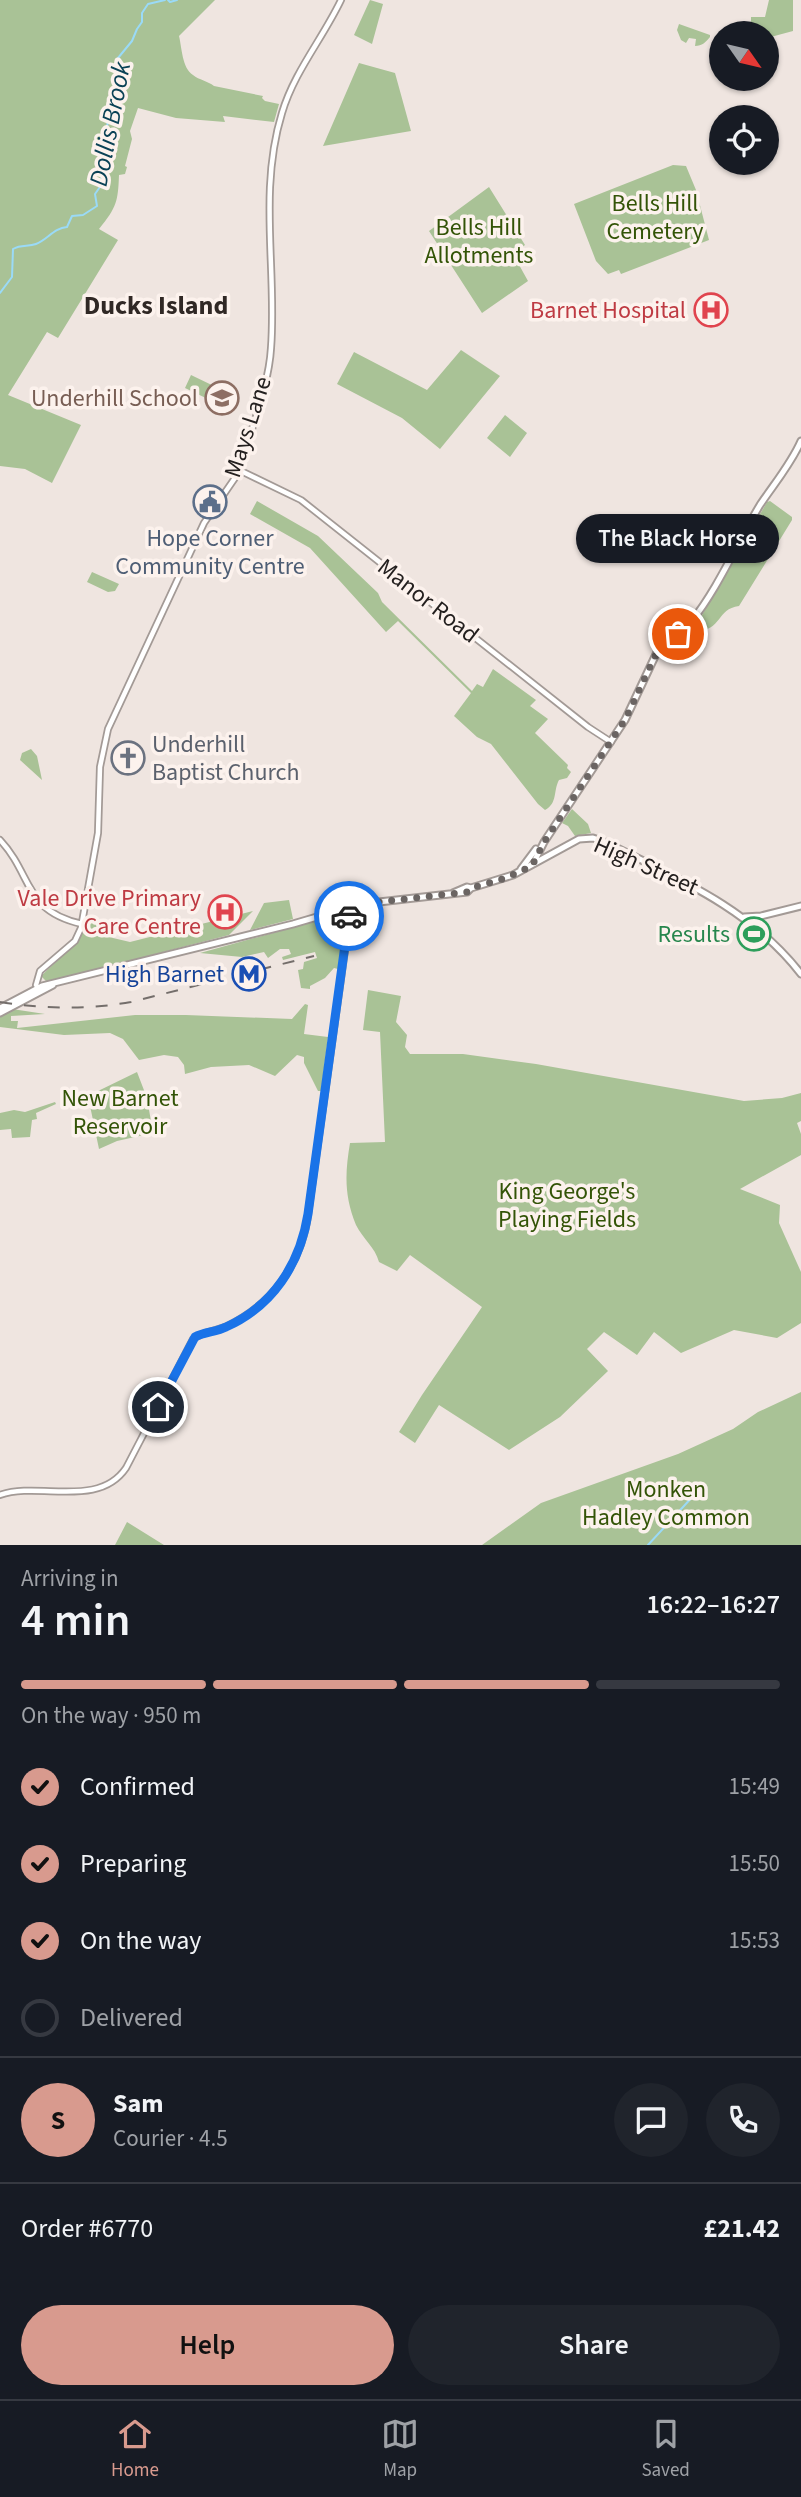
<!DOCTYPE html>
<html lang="en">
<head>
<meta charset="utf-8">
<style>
  :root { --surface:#171b24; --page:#20242c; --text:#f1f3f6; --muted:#9ea1a6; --line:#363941; --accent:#d89a8e }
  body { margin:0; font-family:"Source Sans 3",sans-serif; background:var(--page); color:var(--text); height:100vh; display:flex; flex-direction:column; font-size:26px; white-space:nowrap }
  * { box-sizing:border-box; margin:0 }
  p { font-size:23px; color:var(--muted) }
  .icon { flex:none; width:38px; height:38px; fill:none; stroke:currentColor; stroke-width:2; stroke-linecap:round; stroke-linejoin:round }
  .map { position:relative; height:1545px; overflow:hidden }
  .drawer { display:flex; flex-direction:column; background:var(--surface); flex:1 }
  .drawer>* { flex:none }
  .needle { width:46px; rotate:124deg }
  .tools { position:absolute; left:709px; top:21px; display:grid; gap:14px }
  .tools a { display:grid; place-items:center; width:70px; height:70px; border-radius:50%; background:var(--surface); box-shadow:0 2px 5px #0004; font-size:35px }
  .pin { position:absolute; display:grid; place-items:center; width:60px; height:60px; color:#fff; margin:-30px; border:4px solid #fff; border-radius:50%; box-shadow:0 2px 7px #0007 }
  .courier { position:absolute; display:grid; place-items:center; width:70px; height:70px; margin:-35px; border:5px solid #1a73e8; border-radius:50%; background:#fff; color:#222; box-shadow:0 2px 9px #0007 }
  .bubble { position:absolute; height:49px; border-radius:24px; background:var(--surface); box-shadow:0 2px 5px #0004; font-size:23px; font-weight:600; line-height:49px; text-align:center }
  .headline em { font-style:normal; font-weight:600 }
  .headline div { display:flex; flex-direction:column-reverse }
  .headline { display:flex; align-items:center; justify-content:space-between; height:119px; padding:0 21px }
  h1 { font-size:46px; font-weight:600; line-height:52px }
  .bar { display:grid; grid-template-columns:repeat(4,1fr); gap:10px 7px; align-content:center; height:84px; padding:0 21px }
  .bar i { height:9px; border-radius:5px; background:var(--line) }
  .bar .active { background:var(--accent) }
  .bar p { grid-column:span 4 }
  .line { display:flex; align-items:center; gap:18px; padding:0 21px; border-top:2px solid var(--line) }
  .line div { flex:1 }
  .round { display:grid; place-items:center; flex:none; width:74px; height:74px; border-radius:37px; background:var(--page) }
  ol { padding:0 21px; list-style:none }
  li { display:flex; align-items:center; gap:21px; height:77px }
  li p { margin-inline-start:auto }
  li .icon { padding:7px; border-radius:50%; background:var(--accent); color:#111; stroke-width:4 }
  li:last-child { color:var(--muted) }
  li i { width:38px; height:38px; border:4px solid var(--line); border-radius:50% }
  .action { display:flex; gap:14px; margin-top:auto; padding:14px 21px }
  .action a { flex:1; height:80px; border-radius:42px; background:var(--accent); color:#111; font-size:28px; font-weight:600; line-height:80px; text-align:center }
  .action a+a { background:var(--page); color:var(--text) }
  .menu { display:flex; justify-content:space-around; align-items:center; height:98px; border-top:2px solid var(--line); background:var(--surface); font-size:19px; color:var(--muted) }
  .menu a { display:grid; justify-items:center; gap:4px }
  .menu .active { color:var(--accent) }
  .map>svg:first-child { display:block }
  .green { fill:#a9c296 }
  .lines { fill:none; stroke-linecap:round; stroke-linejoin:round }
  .stream { stroke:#9adaf7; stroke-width:2 }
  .minor-casing { stroke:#a39a96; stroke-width:8 }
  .major-casing { stroke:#a39a96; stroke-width:9 }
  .minor { stroke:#fff; stroke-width:4.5 }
  .major { stroke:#fff; stroke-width:5 }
  .rail { stroke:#746e6b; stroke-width:2; stroke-dasharray:12 12; stroke-linecap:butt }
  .done { stroke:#6b6563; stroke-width:7; stroke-dasharray:0 12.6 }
  .route { stroke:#1a73e8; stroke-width:9 }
  .labels { text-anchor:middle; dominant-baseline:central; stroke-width:7; stroke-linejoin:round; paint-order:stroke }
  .park-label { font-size:24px; fill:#335407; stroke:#fcf2ed }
  .health-label { font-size:24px; fill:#be3a42; stroke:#fcf2ed; text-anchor:end }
  .education-label { font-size:24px; fill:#785e54; stroke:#fcf2ed; text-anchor:end }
  .street-label { font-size:24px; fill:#24201f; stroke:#fcf2ed }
  .service-label { font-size:24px; fill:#4e5e75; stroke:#fcf2ed }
  .worship-label { font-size:24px; fill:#5b616d; stroke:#fcf2ed; text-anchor:start }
  .leisure-label { font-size:24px; fill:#27864d; stroke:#fcf2ed; text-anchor:end }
  .transit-label { font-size:24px; fill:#164399; stroke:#fcf2ed; text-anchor:end }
  .water-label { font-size:26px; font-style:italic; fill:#0a4256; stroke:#fcf2ed }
  .neighbourhood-label { font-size:26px; font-weight:bold; fill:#302825; stroke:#fcf2ed }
</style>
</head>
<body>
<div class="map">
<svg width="801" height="1545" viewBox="0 0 801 1545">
  <rect width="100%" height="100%" fill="#efe5e0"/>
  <path class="green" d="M0,0H215L179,36C182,48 182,68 193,75C199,80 208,81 214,86L263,96L262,98L265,101L279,104L274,122L223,116L225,122L176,118L138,108L130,131L132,139L125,166L127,167L125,174L119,175C118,201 117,207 99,229L118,240L58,338L47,332L8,395L81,425L52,483L25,469L0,466Z
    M370,0L383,4L372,44L354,35Z
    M769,0H793V31L767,38L766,33H751V17H765Z
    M679,24L710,35V37C706,42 702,46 695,46L696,39L689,38L686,43L681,40L677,30Z
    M359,63L395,73L411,131L323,146Z
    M673,165L686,166L696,190L709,240L621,274L619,270L608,274L596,261L574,204Z
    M489,187L525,245L513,254L528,281L482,313L429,231Z
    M461,350L500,376L440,449L402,418L337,384L354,352L427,390Z
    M191,375L218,388L212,401L185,388Z
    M505,415L527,433L510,457L487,438Z
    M257,501L318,536L378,593L382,602L472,691L477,684L483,687L493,669L536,700L530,706L548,719L535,733L568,765L567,768L571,772L567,778L559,780C553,791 558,803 545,810L538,804L491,744L477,737L454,716L471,693L398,621L386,632L310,548L250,514Z
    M770,501L792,517V520L739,606C716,609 723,630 695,632L694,629L767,502Z
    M92,572L119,584L115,591L108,592L87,582Z
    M31,749L37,756L42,780L20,760L22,753Z
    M572,809L588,824L591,833L575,836L568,826L562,823Z
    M289,900L293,919L250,930L264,903Z
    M253,911L229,935L47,982L41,976L79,940L90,917L113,938L130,942Z
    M338,915L343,919L344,925L338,969L334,968L325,978L310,986V989L301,988L298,970L303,969L304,962L317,958L315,952L283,960L282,957L291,954L289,949H280L268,958L264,952L242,957L200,953Z
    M368,990L401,996L396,1022L407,1035L405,1047L410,1054H463L536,1064L744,1101L782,1098L801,1093V1121L797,1123L801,1134V1155L740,1189L780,1205L779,1223L801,1272V1323L777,1338L734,1330L681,1353L654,1332L637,1355L604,1332L587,1349L608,1371L560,1417L509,1450L439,1405L415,1443L399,1432L422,1395L482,1307L410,1255L397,1271L379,1262C375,1247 363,1239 356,1225C344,1196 345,1173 350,1143L385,1142L380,1032L363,1030Z
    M305,1004L308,1005L304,1034L328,1037L321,1091H318L304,1063V1057L297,1055L275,1076L249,1065L211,1067L185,1074L184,1065L178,1057L164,1055L139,1060L123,1039L110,1033L64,1035L0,1027V1016L12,1009L45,1014L11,1016V1021H18L17,1028L135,1015H186L292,1019Z
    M137,1072L147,1098L153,1133L117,1141L99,1149L89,1101L98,1091Z
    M55,1102L56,1104L36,1113L37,1119L32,1120L30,1137L12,1138L11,1129L0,1130V1113L14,1110L25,1112Z
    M801,1392V1545H482L541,1503L678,1454L733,1429L758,1412Z
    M127,1522L164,1545H115Z"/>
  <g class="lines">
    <path class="stream" d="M168,0L170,2L177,0
      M0,293L12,277L13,249C21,244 28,247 36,244C47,240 54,228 67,227L72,216L83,215L97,206L95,194L102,184L101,171L112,91L119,72L118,58L132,41L137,29L142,22V13L148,4L165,0
      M648,1545L695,1494"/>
    <defs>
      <path id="minor" d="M239,470L301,500L588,727L611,742
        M0,840C33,875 23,911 82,924
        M39,989L36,985L40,971L75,941L81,928L98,833L100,767L108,729L204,523L237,475L242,462C252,426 269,384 271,348C277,270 258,191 282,113C294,72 323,38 341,0
        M0,1495C39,1481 98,1509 126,1468L193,1339C203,1331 218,1331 229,1325C271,1304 298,1268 307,1222L351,907"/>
      <path id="major" d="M533,864L544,842L625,720L658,650C667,638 682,634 691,622C719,587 737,543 760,505C774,484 791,464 801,441
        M521,869L536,849
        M453,893L467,887L471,888
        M744,917L761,916L801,906
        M0,1008L42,986L293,924L351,907L379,902L467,892L471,888L513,875L579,839L593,838L605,842C677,878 751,909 801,974
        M0,1013L53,985"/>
    </defs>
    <use href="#minor" class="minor-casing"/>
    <use href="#major" class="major-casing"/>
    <use href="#minor" class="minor"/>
    <use href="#major" class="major"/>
    <path class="rail" d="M0,1002C45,1009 86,1010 131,1002L314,956"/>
  </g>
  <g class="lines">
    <path class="done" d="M349,916L351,907L379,902L467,892L471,888L506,878L532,866L544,842L625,720L658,650L663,643L678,634"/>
    <path class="route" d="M158,1407L195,1337C204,1332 216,1332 226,1327C273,1306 300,1264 308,1214L349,916"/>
  </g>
  <defs>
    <symbol id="hospital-ring" viewBox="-11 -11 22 22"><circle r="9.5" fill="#fcf2ed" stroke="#e0444e" stroke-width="1.5"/><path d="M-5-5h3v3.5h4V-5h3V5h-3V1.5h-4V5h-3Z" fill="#e0444e"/></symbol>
    <symbol id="school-ring" viewBox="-11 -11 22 22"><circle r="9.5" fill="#fcf2ed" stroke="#8d6e63" stroke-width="1.5"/><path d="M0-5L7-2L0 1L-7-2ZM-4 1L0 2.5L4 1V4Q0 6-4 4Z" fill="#8d6e63"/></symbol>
    <symbol id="civic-ring" viewBox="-11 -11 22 22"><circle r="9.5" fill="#fcf2ed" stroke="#5c6f8a" stroke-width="1.5"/><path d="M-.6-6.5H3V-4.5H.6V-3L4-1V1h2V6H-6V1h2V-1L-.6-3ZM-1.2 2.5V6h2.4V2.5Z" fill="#5c6f8a"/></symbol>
    <symbol id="church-ring" viewBox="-11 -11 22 22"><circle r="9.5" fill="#fcf2ed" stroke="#6b7280" stroke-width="1.5"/><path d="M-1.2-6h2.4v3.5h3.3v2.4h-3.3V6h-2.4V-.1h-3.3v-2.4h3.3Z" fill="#6b7280"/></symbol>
    <symbol id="stadium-ring" viewBox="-11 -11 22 22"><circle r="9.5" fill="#fcf2ed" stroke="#2e9e5b" stroke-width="1.5"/><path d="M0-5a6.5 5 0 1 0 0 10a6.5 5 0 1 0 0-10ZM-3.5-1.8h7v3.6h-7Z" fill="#2e9e5b"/></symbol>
    <symbol id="metro-ring" viewBox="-11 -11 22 22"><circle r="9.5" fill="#fcf2ed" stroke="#1a4fb4" stroke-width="1.5"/><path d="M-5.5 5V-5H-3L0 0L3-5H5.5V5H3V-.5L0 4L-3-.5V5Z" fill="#1a4fb4"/></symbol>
  </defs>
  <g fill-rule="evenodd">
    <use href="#hospital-ring" x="692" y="291" width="38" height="38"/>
    <use href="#school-ring" x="203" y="379" width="38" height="38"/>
    <use href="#civic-ring" x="191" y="483" width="38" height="38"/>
    <use href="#church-ring" x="109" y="739" width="38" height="38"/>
    <use href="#hospital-ring" x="206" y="893" width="38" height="38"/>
    <use href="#stadium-ring" x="735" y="915" width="38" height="38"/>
    <use href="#metro-ring" x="230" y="955" width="38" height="38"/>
  </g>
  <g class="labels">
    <g class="park-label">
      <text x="655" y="203">Bells Hill<tspan x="655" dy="28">Cemetery</tspan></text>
      <text x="479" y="227">Bells Hill<tspan x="479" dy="28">Allotments</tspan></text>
      <text x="120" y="1098">New Barnet<tspan x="120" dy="28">Reservoir</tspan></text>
      <text x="567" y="1191">King George's<tspan x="567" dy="28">Playing Fields</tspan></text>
      <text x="666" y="1489">Monken<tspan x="666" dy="28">Hadley Common</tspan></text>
    </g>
    <g class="health-label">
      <text x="686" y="310">Barnet Hospital</text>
      <text x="201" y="898">Vale Drive Primary<tspan x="201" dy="28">Care Centre</tspan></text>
    </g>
    <g class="education-label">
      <text x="198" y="398">Underhill School</text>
    </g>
    <g class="street-label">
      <text transform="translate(248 427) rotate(-72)">Mays Lane</text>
      <text transform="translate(428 601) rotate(38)">Manor Road</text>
      <text transform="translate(646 866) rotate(24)">High Street</text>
    </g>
    <g class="service-label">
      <text x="210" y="538">Hope Corner<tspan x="210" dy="28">Community Centre</tspan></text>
    </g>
    <g class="worship-label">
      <text x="152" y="744">Underhill<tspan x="152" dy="28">Baptist Church</tspan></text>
    </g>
    <g class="leisure-label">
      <text x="730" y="934">Results</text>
    </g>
    <g class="transit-label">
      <text x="224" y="974">High Barnet</text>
    </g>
    <g class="water-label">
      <text transform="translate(110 124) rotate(-79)">Dollis Brook</text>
    </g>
    <g class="neighbourhood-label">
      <text x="156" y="305">Ducks Island</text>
    </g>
  </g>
</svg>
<div class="tools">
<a><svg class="needle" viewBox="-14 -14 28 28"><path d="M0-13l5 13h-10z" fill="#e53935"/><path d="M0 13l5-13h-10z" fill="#9ea1a6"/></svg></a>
<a><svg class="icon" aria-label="locate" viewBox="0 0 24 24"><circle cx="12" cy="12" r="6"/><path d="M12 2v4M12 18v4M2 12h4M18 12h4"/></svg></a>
</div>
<div class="pin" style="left:678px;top:634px;background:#ea580c"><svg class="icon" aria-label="bag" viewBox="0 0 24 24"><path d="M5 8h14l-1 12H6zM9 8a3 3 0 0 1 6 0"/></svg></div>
<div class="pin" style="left:158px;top:1407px;background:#1f2937"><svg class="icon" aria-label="home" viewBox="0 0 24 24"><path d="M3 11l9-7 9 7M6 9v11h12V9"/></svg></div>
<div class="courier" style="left:349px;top:916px"><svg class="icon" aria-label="car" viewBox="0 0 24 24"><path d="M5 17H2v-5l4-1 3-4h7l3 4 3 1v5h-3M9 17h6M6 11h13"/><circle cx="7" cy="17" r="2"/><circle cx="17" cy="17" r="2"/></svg></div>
<div class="bubble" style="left:576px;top:514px;width:203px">The Black Horse</div>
</div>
<section class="drawer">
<div class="headline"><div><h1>4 min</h1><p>Arriving in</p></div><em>16:22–16:27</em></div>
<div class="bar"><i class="active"></i><i class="active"></i><i class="active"></i><i></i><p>On the way · 950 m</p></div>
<ol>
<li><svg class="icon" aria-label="check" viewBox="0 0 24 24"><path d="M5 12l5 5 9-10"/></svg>Confirmed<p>15:49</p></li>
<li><svg class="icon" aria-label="check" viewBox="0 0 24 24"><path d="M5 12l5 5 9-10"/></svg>Preparing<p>15:50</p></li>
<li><svg class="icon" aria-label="check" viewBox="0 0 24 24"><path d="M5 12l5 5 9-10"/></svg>On the way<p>15:53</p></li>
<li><i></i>Delivered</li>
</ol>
<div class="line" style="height:126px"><b class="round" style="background:var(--accent);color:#111">S</b><div><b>Sam</b><p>Courier · 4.5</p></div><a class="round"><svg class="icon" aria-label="chat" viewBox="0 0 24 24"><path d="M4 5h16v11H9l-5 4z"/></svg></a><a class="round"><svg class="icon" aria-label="phone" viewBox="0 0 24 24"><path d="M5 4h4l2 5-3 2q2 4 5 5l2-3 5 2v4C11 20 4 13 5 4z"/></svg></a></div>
<div class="line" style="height:91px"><div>Order #6770</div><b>£21.42</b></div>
<div class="action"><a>Help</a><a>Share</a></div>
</section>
<nav class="menu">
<a class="active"><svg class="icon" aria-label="home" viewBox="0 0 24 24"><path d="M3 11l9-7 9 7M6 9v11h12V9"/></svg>Home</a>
<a><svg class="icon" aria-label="map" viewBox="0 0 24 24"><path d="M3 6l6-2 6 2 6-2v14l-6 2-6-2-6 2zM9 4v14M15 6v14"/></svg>Map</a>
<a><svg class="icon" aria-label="saved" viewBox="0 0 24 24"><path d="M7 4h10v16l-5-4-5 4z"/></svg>Saved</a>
</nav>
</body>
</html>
